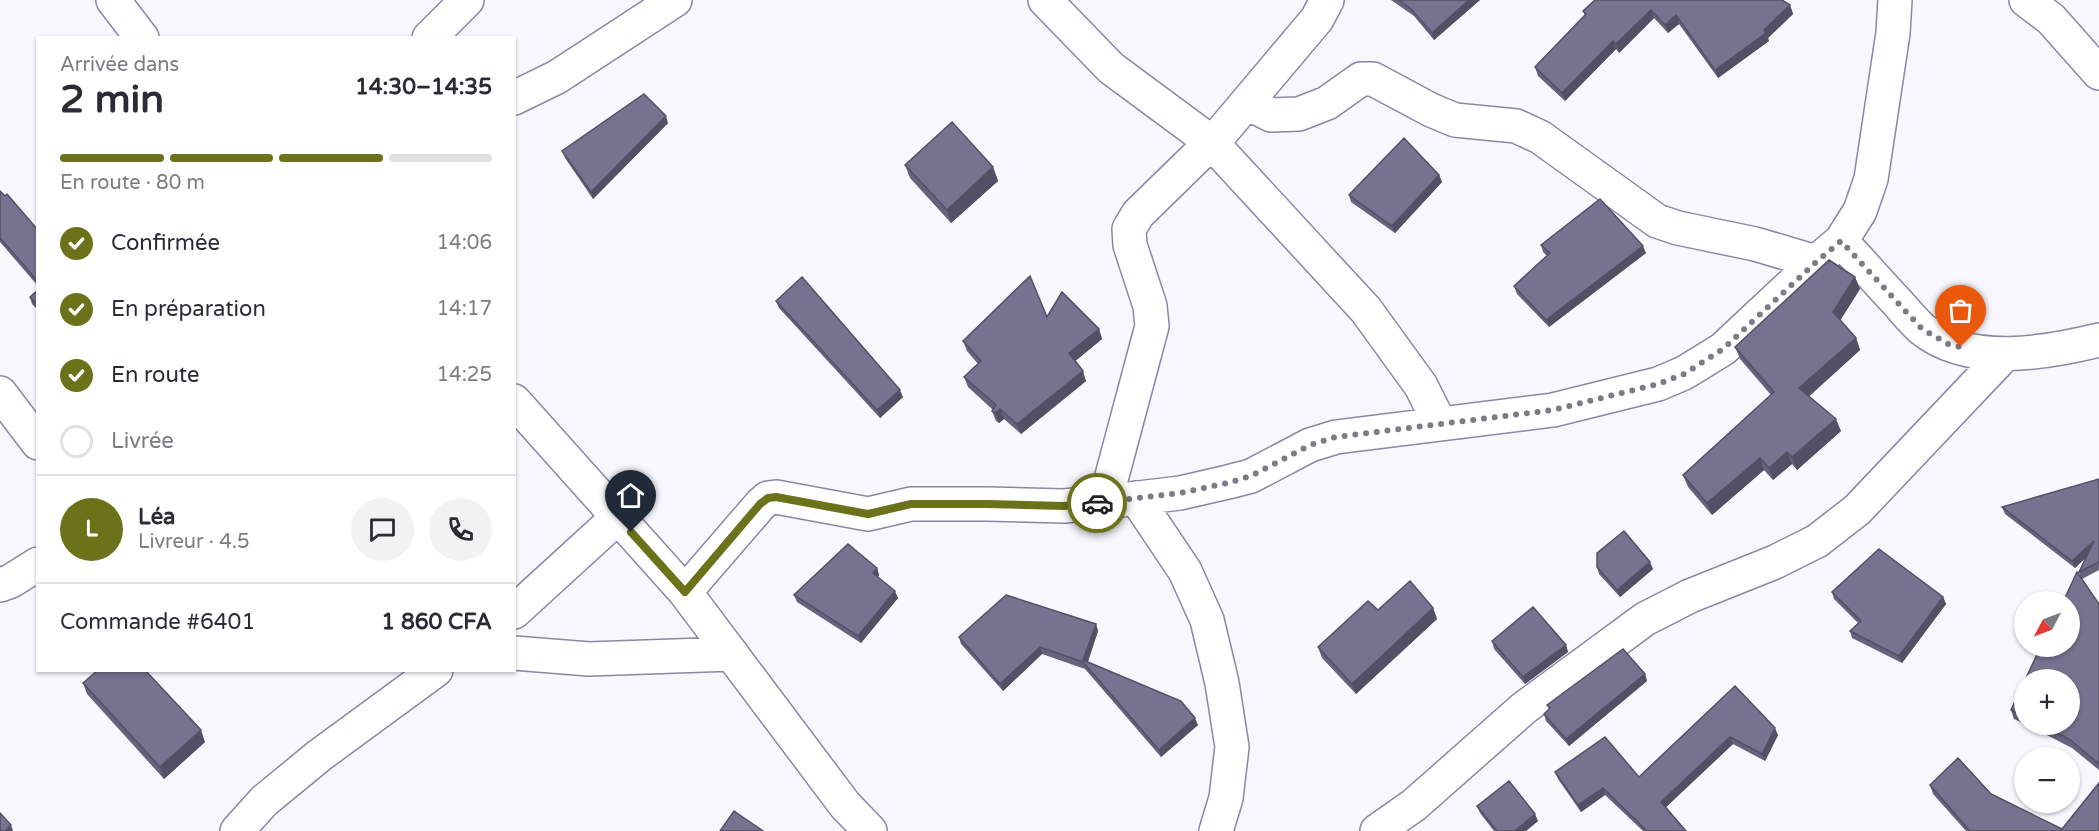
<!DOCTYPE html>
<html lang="fr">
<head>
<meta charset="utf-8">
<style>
  :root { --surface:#fff; --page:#f2f2f3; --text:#2b2b33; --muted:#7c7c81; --line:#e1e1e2; --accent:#6b7219 }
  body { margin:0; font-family:"Varela Round",sans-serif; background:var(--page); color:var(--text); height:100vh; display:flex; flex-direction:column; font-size:22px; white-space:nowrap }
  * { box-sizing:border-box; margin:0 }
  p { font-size:20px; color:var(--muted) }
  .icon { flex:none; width:33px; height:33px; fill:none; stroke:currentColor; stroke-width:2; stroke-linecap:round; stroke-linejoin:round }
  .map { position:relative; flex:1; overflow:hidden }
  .side { position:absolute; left:36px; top:36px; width:480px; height:636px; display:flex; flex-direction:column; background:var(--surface); border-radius:0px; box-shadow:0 2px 4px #0004 }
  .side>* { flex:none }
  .needle { width:39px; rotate:229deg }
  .controls { position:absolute; left:2014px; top:591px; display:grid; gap:12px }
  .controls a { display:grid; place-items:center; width:66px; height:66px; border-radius:50%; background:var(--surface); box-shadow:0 2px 4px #0004; font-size:30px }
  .pin { position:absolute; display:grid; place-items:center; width:51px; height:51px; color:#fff; margin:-62px -26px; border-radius:50% 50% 50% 0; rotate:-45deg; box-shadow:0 0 6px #0007 }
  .pin .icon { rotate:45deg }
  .courier { position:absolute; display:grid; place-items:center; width:60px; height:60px; margin:-30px; border:4px solid #6b7219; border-radius:50%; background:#fff; color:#222; box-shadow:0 2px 8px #0007 }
  .head em { font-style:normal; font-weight:700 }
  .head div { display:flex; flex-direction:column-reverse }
  .head { display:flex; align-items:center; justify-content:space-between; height:102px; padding:0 24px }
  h1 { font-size:39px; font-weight:700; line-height:45px }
  .bar { display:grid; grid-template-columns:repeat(4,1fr); gap:9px 6px; align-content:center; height:72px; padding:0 24px }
  .bar i { height:8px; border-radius:4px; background:var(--line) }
  .bar .selected { background:var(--accent) }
  .bar p { grid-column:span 4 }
  .line { display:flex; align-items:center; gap:15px; padding:0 24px; border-top:2px solid var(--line) }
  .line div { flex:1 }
  .round { display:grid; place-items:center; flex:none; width:63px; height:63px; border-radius:32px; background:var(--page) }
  ol { padding:0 24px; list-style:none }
  li { display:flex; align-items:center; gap:18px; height:66px }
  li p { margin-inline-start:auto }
  li .icon { padding:6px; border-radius:50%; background:var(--accent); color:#fff; stroke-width:4 }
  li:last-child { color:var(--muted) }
  li i { width:33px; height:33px; border:3px solid var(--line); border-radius:50% }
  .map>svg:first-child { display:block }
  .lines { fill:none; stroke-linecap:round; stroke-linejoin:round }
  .minor-casing { stroke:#8b86a5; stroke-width:36 }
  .minor { stroke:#fff; stroke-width:33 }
  .wall { fill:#66627c }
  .shaded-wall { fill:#535065 }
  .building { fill:#777290; stroke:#535065; stroke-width:1.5 }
  .done { stroke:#7c7b86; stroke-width:6; stroke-dasharray:0 10.8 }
  .route { stroke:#6b7219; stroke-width:8 }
</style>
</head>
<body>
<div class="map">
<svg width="2099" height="831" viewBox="0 0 2099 831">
  <rect width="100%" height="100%" fill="#f8f7fe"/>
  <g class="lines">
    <defs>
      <path id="minor" d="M113,0L142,38
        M1045,0L1111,68L1211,142L1366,310L1421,386L1440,424
        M2026,0L2051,19L2099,73
        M429,38L467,0
        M514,98L557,77L675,0
        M1247,103L1271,115L1299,114L1327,103L1361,79H1373L1431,110L1455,120L1516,126L1540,137L1657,221L1678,228L1755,244L1816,262
        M1841,241L1860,211L1871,179L1893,33L1895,0
        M0,393L38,443
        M514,401L685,592L845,805L870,831
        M1136,498L1185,571L1207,620L1222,683L1232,747L1226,798L1216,831
        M1105,502L1152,326L1150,306L1130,245L1129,229L1138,214L1221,133L1317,19L1327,0
        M0,585L11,581L38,564
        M685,592L761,504L768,498L776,497L868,514L911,504H987L1064,506L1105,502L1180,493L1228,482L1251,476L1310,445L1336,437L1553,410L1658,384L1684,373L1723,349L1816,262L1841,241C1860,261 1878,282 1897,302C1905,311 1913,321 1922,329C1969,367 2046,353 2099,340
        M514,612L618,517
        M514,653L589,659L732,654
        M237,831L264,801L320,755L436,670
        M1377,831L1414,805L1524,708L1645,619L1690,596L1775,562L1817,541L1857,510L2005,354"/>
    </defs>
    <use href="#minor" class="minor-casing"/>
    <use href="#minor" class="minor"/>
  </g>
  <path class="wall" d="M1391,0H1480L1434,40L1414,16Z
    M1790,5L1793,14L1768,38L1769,41L1718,78L1679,24L1668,33L1654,18L1619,53L1616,49L1565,101L1538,76L1535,67L1585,16L1583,11Z
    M668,123L593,199L565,158L562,151Z
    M905,165L993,167L998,181L951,223L910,178Z
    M1439,175L1442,182L1395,233L1351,202L1349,195Z
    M0,191L38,230V286L0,242Z
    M1541,245L1646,253L1549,327L1517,294L1514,286L1547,256L1543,252Z
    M1855,277L1860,289L1840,320L1856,338L1860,350L1809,396L1841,431L1797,470L1792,464L1773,480L1764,470L1712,515L1688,487L1683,475L1771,395L1740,359L1735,347Z
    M38,290V310L32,304L30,297Z
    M776,301L903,397L880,418L779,308Z
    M1047,317L1099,329L1102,339L1075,361L1086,381L1021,434L1004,419L999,423L996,421L992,411L993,410L968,387L964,377L978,364L967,351L963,341Z
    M2099,479V570L2082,579L2099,604V770L2072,748L2025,724H2070L2080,576L2079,572L2085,558L2075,568L2005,514L2002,507Z
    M1597,567L1653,569L1620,597L1599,574Z
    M877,568L879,575L878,577L898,598L861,643L797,602L794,595Z
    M1832,592L1943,597L1946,604L1902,663L1852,638L1850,631L1858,623L1834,599Z
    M1433,608L1437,619L1356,694L1322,658L1318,647L1378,610Z
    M1096,624L1098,631L1088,662L1198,725L1161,757L1085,669L1042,654L1003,691L961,644L959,637Z
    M1492,641L1566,645L1568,652L1525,684L1494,649Z
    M1645,674L1647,681L1569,746L1546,721L1544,714L1549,709L1547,705Z
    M2025,680V724L2014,719L2011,710Z
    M83,683L205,742L164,779L87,694Z
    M1735,686L1778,735L1765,761L1733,744L1666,807L1686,831H1643L1605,795L1581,812L1558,779L1555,772L1639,777Z
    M1930,785L1991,794L2062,829L2099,831H1966L1933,794Z
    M1477,806L1538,821L1526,831H1494L1480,813Z"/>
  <path class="shaded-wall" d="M1469,0H1480L1434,40L1432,33Z
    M1790,5L1793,14L1768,38L1769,41L1718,78L1715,70L1764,30Z
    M1651,10L1654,18L1619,53L1616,44Z
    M1676,15L1679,24L1668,33L1665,25Z
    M1613,41L1616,49L1565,101L1562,93Z
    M666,116L668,123L593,199L591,192Z
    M993,167L998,181L951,223L947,210Z
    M1439,175L1442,182L1395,233L1392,226Z
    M1643,246L1646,253L1549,327L1546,320Z
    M1855,277L1860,289L1838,324L1833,312Z
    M1099,329L1102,339L1073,363L1069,353Z
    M1856,338L1860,350L1804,401L1799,388Z
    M1083,371L1086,381L1021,434L1017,424Z
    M900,390L903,397L880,418L877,410Z
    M1000,409L1004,419L999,423L995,413Z
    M1836,419L1841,431L1797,470L1792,457Z
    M1787,452L1792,464L1773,480L1769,468Z
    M1760,458L1764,470L1712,515L1707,503Z
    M2094,541L2096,548L2075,568L2072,561Z
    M1650,562L1653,569L1620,597L1617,590Z
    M877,568L879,575L876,580L873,573Z
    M895,591L898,598L861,643L858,636Z
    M1943,597L1946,604L1902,663L1899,656Z
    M1433,608L1437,619L1356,694L1352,684Z
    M1096,624L1098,631L1086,666L1083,660Z
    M1566,645L1568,652L1525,684L1523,677Z
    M1040,647L1042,654L1003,691L1000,684Z
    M1645,674L1647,681L1569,746L1566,739Z
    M1195,718L1198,725L1161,757L1159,750Z
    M1775,728L1778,735L1765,761L1762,754Z
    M201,730L205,742L164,779L160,767Z
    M1730,737L1733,744L1664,809L1661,802Z
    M1603,788L1605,795L1581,812L1578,805Z
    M1535,814L1538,821L1526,831H1515Z
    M11,825L13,831H5Z"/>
  <path class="building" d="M1399,0H1469L1432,33L1411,9Z
    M1595,0H1782L1790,5L1764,30L1766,33L1715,70L1676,15L1665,25L1651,10L1616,44L1613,41L1562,93L1535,67L1586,14L1583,11Z
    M644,94L666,116L591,192L562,151Z
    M952,122L993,167L947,210L905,165Z
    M1404,138L1439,175L1392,226L1349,195Z
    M0,191L5,196L7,194L38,230V278L36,279L0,238Z
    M1600,199L1643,246L1546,320L1514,286L1550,253L1541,245Z
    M1829,260L1855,277L1833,312L1856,338L1799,388L1836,419L1792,457L1787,452L1769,468L1760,458L1707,503L1683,475L1774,392L1735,347Z
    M1030,276L1047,317L1062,292L1099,329L1069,353L1083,371L1017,424L1000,409L995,413L992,411L996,405L964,377L981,361L963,341Z
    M802,277L900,390L877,410L776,301Z
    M38,290V306L30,297Z
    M2099,479V562L2079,572L2094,541L2072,561L2002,507Z
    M1624,531L1650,562L1617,590L1597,567V553Z
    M848,544L877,568L873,573L895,591L858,636L794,595Z
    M1879,549L1943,597L1899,656L1850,631L1861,621L1832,592Z
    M2077,572L2099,604V764L2069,739L2040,724H2070V680H2025L2041,646H2070V602H2063Z
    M1410,581L1433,608L1352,684L1318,647L1368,601L1378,610Z
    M1006,595L1096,624L1083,660L1181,701L1195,718L1159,750L1083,662L1040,647L1000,684L959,637Z
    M1533,607L1566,645L1523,677L1492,641Z
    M1623,649L1645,674L1566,739L1544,714L1550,708L1547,705Z
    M98,670H145L201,730L160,767L83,683Z
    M2025,680V717L2011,710Z
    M1735,686L1775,728L1762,754L1730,737L1661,802L1686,831H1647L1603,788L1578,805L1555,772L1605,737L1639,777Z
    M1958,758L1991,794L2062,829L2099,783V831H1970L1930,785Z
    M1509,781L1535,814L1515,831H1497L1477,806Z
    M734,811L763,831H720Z
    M0,813L11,825L5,831H0Z"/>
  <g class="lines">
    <path class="done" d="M1097,503L1180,493L1228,483L1251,476L1310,445L1336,437L1553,410L1658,384L1684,374L1723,349L1816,262L1841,241L1922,329L1948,344L1961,347"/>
    <path class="route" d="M631,532L685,592L760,504L768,498L776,497L868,514L911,504H987L1064,506L1097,503"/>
  </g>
</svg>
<div class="controls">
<a><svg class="needle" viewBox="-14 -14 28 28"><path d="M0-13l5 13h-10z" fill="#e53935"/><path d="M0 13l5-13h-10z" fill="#7c7c81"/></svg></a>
<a>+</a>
<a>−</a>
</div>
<div class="pin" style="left:1961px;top:347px;background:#ea580c"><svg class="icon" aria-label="bag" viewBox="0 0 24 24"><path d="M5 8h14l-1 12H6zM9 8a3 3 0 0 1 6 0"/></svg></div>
<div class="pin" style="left:631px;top:532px;background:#1f2937"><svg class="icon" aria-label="home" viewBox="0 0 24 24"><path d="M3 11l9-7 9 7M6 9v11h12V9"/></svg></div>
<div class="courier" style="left:1097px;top:503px"><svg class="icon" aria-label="car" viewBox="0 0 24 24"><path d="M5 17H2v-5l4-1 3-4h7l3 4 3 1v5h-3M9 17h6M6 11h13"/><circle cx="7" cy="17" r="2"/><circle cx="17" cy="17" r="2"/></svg></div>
<section class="side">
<div class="head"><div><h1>2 min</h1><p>Arrivée dans</p></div><em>14:30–14:35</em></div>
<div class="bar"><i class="selected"></i><i class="selected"></i><i class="selected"></i><i></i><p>En route · 80 m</p></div>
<ol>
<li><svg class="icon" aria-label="check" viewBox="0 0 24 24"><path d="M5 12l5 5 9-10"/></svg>Confirmée<p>14:06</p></li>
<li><svg class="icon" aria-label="check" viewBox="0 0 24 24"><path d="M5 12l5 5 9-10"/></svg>En préparation<p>14:17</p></li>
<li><svg class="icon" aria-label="check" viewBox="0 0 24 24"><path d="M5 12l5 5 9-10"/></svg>En route<p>14:25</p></li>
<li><i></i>Livrée</li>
</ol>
<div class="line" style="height:108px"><b class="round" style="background:var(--accent);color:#fff">L</b><div><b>Léa</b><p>Livreur · 4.5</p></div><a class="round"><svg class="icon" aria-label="chat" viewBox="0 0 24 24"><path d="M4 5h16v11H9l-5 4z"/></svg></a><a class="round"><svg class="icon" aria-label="phone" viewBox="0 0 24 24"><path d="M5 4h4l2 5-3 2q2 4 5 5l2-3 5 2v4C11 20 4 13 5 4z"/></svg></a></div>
<div class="line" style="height:78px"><div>Commande #6401</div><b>1 860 CFA</b></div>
</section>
</div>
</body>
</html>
